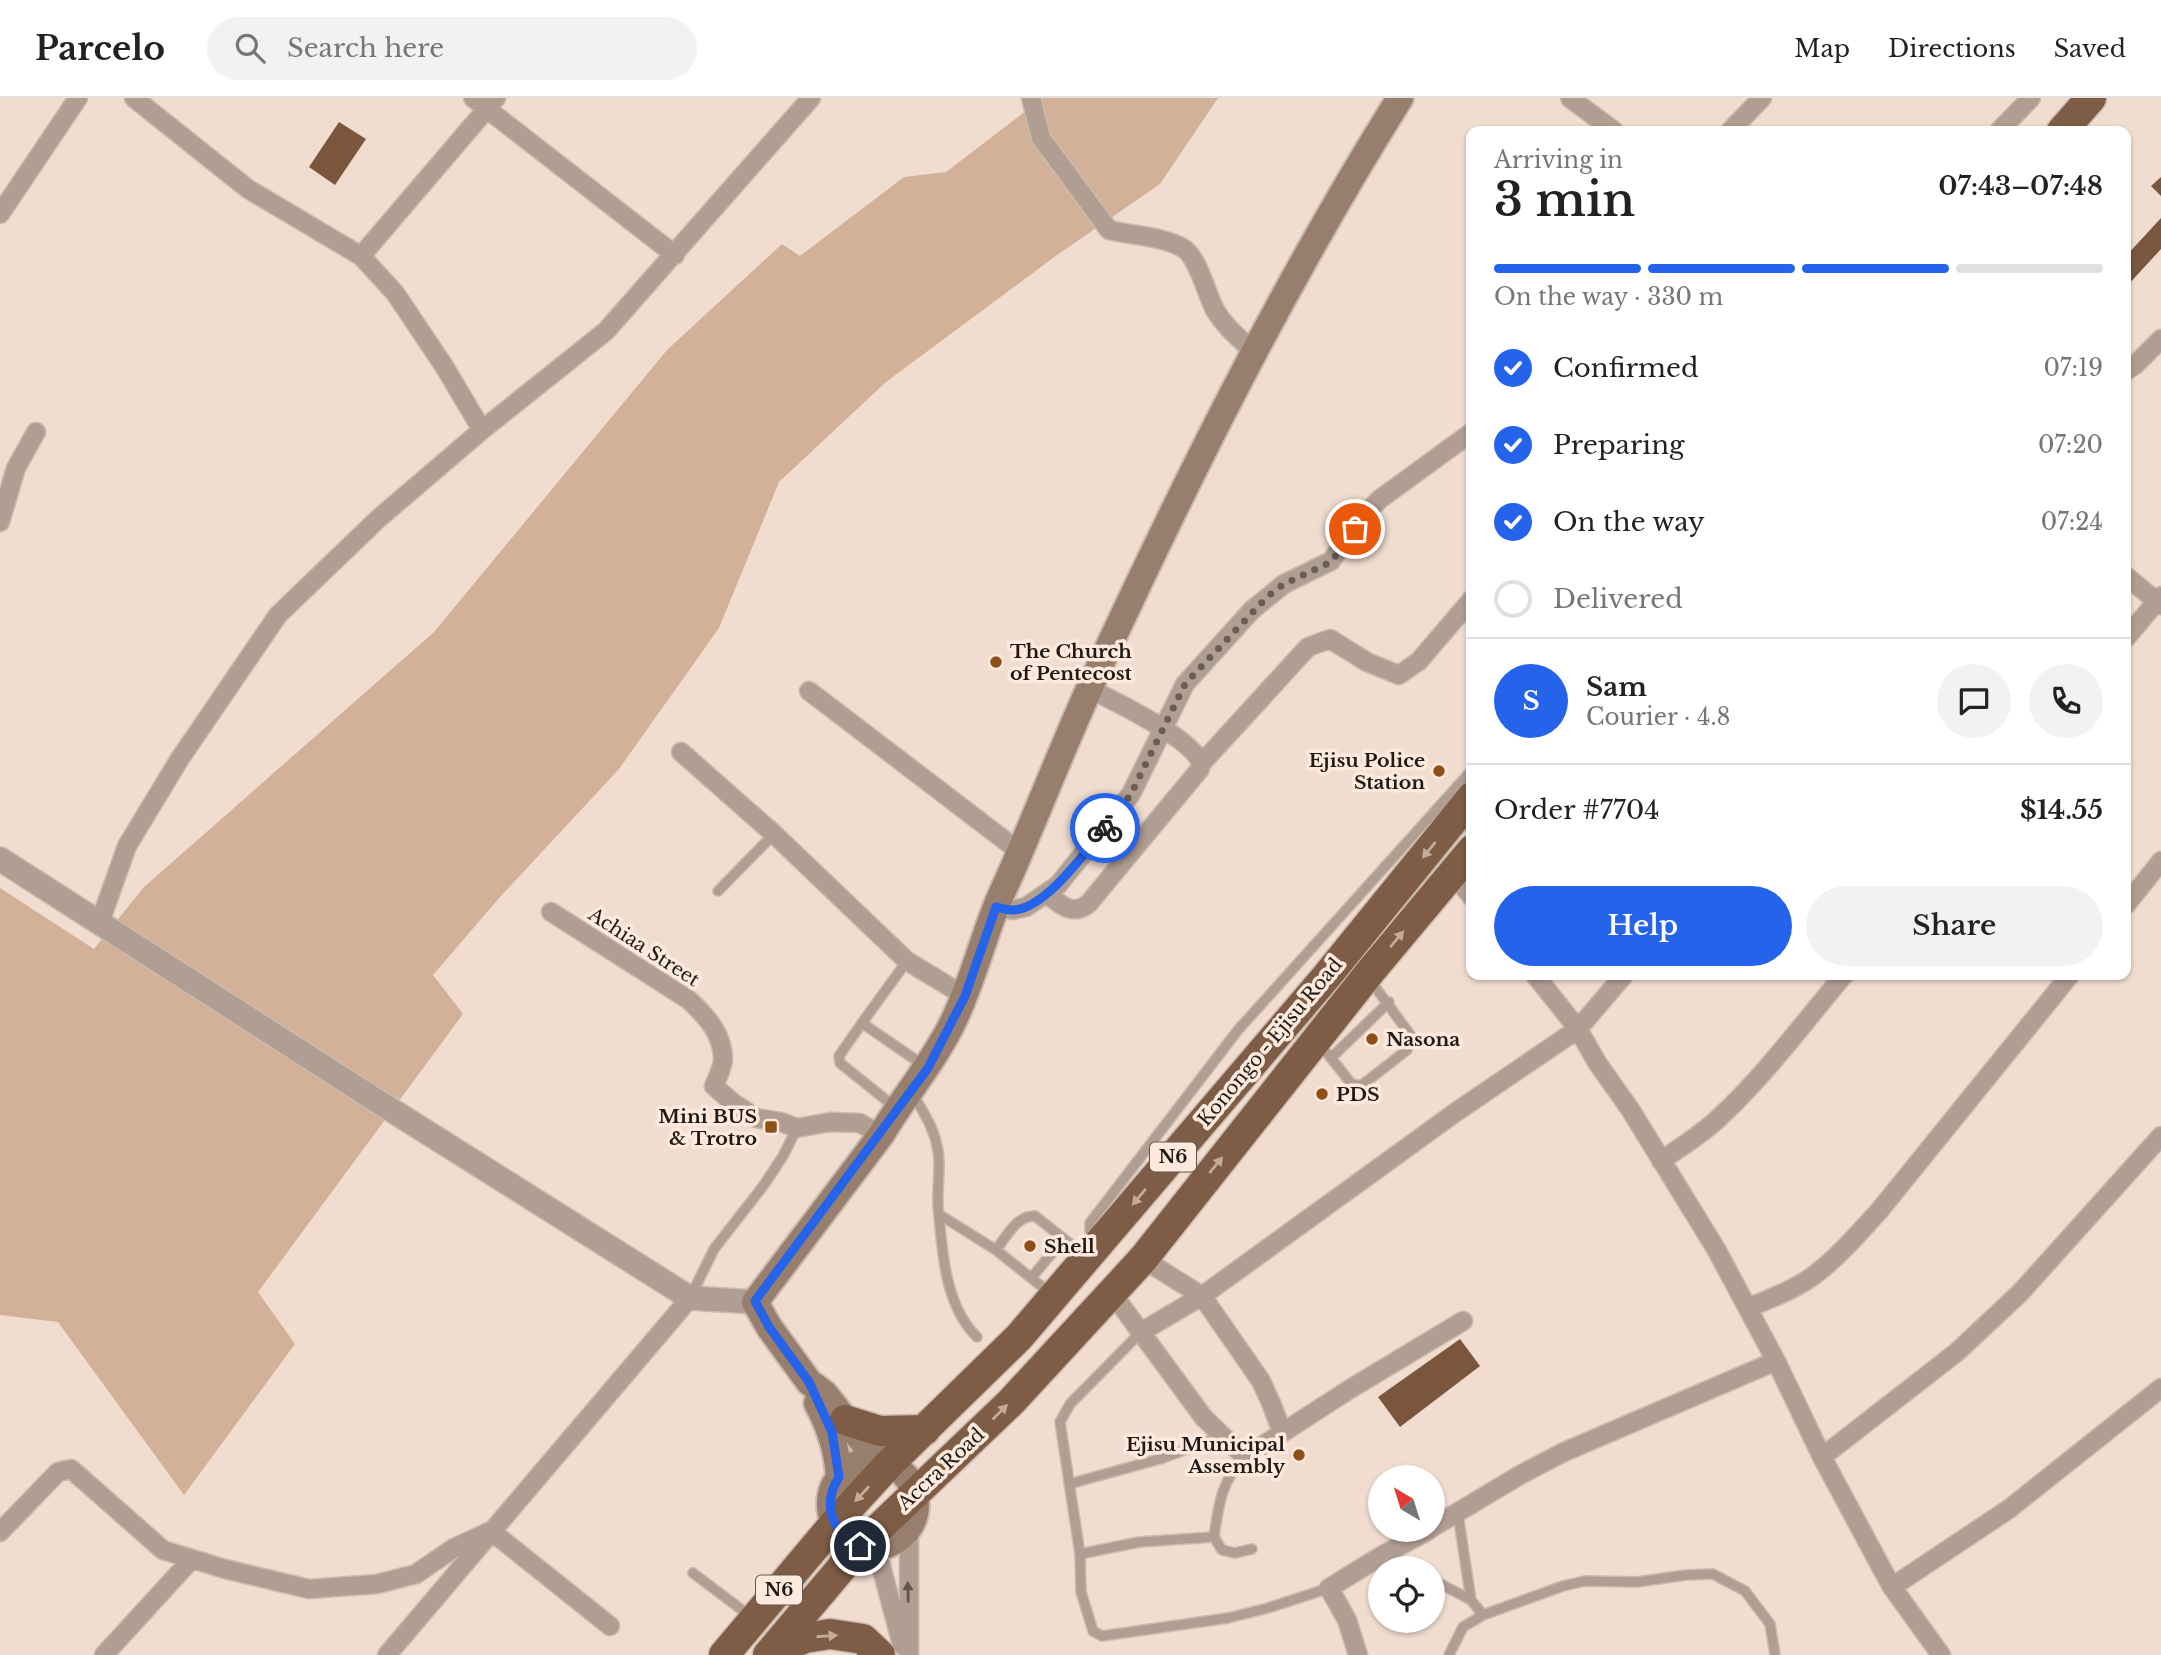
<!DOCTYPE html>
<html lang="en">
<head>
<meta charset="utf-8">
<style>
  :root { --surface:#fff; --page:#f2f2f2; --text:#222; --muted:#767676; --line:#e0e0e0; --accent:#2563eb }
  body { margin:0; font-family:"Libre Baskerville",serif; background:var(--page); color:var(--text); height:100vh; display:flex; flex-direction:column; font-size:26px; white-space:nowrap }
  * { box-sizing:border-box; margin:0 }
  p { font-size:23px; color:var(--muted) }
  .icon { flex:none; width:38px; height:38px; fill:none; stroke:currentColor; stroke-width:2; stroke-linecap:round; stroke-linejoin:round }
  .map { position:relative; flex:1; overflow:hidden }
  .sheet { position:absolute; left:1466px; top:28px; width:665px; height:854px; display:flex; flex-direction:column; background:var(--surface); border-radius:14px; box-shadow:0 2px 5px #0004 }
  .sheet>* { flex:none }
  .needle { width:46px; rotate:322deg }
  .tools { position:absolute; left:1368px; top:1367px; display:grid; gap:14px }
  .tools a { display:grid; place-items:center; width:77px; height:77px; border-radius:50%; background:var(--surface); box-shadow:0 2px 5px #0004; font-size:35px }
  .pin { position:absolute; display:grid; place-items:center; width:60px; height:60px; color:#fff; margin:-30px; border:4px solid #fff; border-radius:50%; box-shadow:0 2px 7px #0007 }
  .courier { position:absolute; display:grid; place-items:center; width:70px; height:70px; margin:-35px; border:5px solid #2563eb; border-radius:50%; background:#fff; color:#222; box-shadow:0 2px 9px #0007 }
  .overview em { font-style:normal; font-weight:600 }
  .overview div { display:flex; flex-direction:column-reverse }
  .overview { display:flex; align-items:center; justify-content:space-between; height:119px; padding:0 28px }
  h1 { font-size:46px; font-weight:600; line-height:52px }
  .bar { display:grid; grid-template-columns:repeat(4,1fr); gap:10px 7px; align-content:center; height:84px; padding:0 28px }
  .bar i { height:9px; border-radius:5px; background:var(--line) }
  .bar .on { background:var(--accent) }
  .bar p { grid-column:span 4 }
  .line { display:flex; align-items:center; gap:18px; padding:0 28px; border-top:2px solid var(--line) }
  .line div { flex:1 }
  .round { display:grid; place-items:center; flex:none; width:74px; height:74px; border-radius:37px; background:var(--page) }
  ol { padding:0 28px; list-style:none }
  li { display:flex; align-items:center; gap:21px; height:77px }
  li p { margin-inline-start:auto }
  li .icon { padding:7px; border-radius:50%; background:var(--accent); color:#fff; stroke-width:4 }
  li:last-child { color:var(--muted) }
  li i { width:38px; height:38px; border:4px solid var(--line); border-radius:50% }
  .cta { display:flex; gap:14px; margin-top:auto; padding:14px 28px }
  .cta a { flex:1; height:80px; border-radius:42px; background:var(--accent); color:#fff; font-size:28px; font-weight:600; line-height:80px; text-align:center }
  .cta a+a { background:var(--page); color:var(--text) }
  header { display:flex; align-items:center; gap:42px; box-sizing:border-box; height:98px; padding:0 35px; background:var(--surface); border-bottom:2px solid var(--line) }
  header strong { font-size:33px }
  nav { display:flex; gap:38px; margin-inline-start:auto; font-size:24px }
  .search { width:490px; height:63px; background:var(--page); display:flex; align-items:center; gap:18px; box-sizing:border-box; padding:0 24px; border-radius:38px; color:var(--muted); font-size:26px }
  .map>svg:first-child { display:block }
  .green { fill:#d3b098 }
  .building { fill:#7a563d }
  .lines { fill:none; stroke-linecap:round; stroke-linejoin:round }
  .service-casing { stroke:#cbbaae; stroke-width:12 }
  .minor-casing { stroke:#cbbaae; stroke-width:21 }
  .tertiary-casing { stroke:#cbbaae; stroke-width:26 }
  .secondary-casing { stroke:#cbbaae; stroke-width:30 }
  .trunk-casing { stroke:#cbbaae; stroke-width:33 }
  .service { stroke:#b09e92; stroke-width:9 }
  .minor { stroke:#b09e92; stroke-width:18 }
  .tertiary { stroke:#b09e92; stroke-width:23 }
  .secondary { stroke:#987e6c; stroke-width:26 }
  .trunk { stroke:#7e5c45; stroke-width:30 }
  .oneway { fill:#c4aa99 }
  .oneway2 { fill:#61554d }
  .done { stroke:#695e56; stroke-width:7; stroke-dasharray:0 12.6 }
  .route { stroke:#2563eb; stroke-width:9 }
  .poi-dot { fill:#8f4f18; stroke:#fdeadd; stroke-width:2.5 }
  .labels { text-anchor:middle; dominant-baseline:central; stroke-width:7; stroke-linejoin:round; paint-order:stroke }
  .shield { fill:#fdeadd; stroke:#625851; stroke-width:2 }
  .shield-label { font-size:18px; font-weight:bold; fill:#201915 }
  .poi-label { font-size:19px; font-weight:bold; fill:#201915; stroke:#fdeadd; text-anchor:start }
  .street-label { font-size:19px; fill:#201915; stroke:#fdeadd }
</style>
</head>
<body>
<header>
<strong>Parcelo</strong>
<div class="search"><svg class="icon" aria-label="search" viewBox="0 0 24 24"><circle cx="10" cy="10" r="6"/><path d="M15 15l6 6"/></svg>Search here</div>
<nav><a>Map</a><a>Directions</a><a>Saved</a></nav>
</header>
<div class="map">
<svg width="2161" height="1557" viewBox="0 0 2161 1557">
  <rect width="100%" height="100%" fill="#f0ddd0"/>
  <path class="green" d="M1043,0H1218L1160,86L1057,157L886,284L779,384L719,530L619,671L500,799L433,877L463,916L258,1194L295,1246L184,1397L58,1224L0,1217V790L94,851L144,789L434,534L667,252L782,146L800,158L904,79L946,74Z"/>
  <path class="building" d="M339,24L366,41L335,87L309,69Z
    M2161,79V98L2151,88Z
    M2161,120V151L2126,189V158Z
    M1460,1241L1480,1268L1400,1329L1378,1299Z"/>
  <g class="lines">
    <defs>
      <path id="service" d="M718,793L774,736
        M907,863L862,925L923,967
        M862,925L839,958L840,965L896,1010
        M1320,946L1350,984L1355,987H1362L1407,952L1411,938L1370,882
        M1331,960L1389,904
        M912,994C923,1015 934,1028 938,1053C941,1070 937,1089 938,1107C942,1150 944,1207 977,1239
        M940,1117L996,1152L1050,1195
        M1096,1142L1090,1133V1125L1238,932L1472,672
        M996,1152C1006,1139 1017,1117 1035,1118L1083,1156
        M1032,1179L1063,1142
        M690,1200L714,1151L764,1087L783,1058L797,1030
        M1141,1234L1070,1306L1060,1324L1080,1456L1081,1494L1093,1533L1102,1538L1228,1520L1268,1510L1329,1490
        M1245,1359C1222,1380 1218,1409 1214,1439L1222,1452L1235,1455L1252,1451
        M1069,1386L1163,1360L1222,1338
        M1080,1456L1139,1444L1214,1439
        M1384,1457L1409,1470
        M693,1475L750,1518
        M1433,1482L1471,1502L1458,1416
        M1471,1502L1483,1517L1563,1488L1585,1483L1637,1484L1686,1477L1713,1476L1745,1493L1770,1526L1775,1557
        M1449,1557L1463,1529L1483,1517"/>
      <path id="minor" d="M134,0L248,91L361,158L395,195L444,268L482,332
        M473,0L675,157
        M1031,0L1041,40L1109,132C1133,138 1162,138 1183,150C1198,159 1206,195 1215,212C1225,229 1240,241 1255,255
        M1570,0L1614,33
        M1730,33L1762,0
        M1999,33L2031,0
        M0,116L78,0
        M361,158L496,0
        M2126,273L2135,267L2161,241
        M0,424L16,370L36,334
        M2126,478L2161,507
        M2126,540L2161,498
        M1090,591C1114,603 1194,641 1201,666
        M809,593L1020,754
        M681,654L774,736L907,863L965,898
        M1453,776L1472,799
        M1047,796C1061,807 1073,819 1089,805L1200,671L1201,666L1308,549L1330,541L1367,564L1399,577L1419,563L1472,501
        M2126,807L2161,763
        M996,809L1013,812L1026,809L1058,787L1131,696L1185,586L1252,512L1284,486L1331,463L1364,417L1380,401L1472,334
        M551,814L689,902C706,918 723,936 723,961C723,969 717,980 714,988L732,1004L756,1020L781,1024L797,1030L830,1024L860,1025L881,1037
        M100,824L127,748L179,662L278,517L378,421L482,332L606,233L811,0
        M1535,877L1578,931L1598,966L1630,1011L1716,1151L1776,1263L1822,1359L1881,1469L1892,1489L1941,1557
        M1661,1063C1682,1048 1704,1035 1722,1017C1767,975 1804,924 1844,877
        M1143,1161L1202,1198L1261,1283L1271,1305L1282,1334
        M1112,1195L1204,1320L1245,1359L1350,1291L1463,1223
        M1748,1210C1771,1200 1797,1191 1817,1175C1840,1157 1859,1135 1879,1113L2070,877
        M1141,1234L1202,1198L1456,1014L1578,931L1624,877
        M1822,1359L1957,1254L2020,1195L2161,1038
        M1433,1429L1520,1377L1564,1354L1776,1263
        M909,1430V1557
        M0,1434L58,1374L71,1371L163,1452L225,1471L309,1491L377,1486L416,1476L454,1450L491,1433L610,1528
        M876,1449L902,1547
        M1892,1489L2009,1411L2161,1290
        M104,1557L191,1462
        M387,1557L690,1200
        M1358,1557L1347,1522L1329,1490L1383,1457L1429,1432"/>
      <path id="tertiary" d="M0,761L374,1001L690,1200L755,1204"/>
      <path id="secondary" d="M817,1305C830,1330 837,1351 839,1379
        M830 1406a43 43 0 1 1 86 0a43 43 0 1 1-86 0Z
        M882,1363L863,1344L825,1296L809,1284L769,1229L755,1204L881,1037C904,998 933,965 953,924C971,887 981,847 996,809C1003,791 1012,774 1019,756C1043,700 1065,644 1090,589C1183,388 1282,188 1400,0"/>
      <path id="trunk" d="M2062,33L2091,0
        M845,1322L880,1333L925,1332
        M773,1554L805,1540L830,1536L863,1541L880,1557
        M724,1557L834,1426L889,1366L1019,1239L1326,879L1472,699
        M768,1557L860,1448L1011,1304L1143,1161L1370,874L1472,752"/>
    </defs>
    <use href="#service" class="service-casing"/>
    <use href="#minor" class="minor-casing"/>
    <use href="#tertiary" class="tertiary-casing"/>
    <use href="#secondary" class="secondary-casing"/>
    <use href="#trunk" class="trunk-casing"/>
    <use href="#service" class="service"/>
    <use href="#minor" class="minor"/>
    <use href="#tertiary" class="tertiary"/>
    <use href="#secondary" class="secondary"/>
    <use href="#trunk" class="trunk"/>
  </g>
  <defs><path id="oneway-solid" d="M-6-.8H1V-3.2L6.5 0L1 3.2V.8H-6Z" transform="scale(1.75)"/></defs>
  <g class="oneway">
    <use href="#oneway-solid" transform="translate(1429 752) rotate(129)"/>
    <use href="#oneway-solid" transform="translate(1397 841) rotate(-50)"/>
    <use href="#oneway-solid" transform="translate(1216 1067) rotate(-51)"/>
    <use href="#oneway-solid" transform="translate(1139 1099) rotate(130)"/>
    <use href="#oneway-solid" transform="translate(1000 1314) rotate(-45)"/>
    <use href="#oneway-solid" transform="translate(862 1396) rotate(133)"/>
    <use href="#oneway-solid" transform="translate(827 1538) rotate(-4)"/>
  </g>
  <use class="oneway2" href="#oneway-solid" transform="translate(908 1494) rotate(-91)"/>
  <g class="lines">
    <path class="done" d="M1105,730L1131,696L1185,586L1268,498L1284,486L1331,464L1355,431"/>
    <path class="route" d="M860,1448C831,1435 822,1406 839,1379L832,1334L809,1284L769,1229L755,1203L928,970L965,898L996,809C1001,810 1007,812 1012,812C1045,812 1086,753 1105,730"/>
  </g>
  <g class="poi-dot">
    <circle cx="996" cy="564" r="7"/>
    <circle cx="1439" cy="673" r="7"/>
    <circle cx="1372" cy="941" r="7"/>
    <circle cx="1322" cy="996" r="7"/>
    <rect x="764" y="1022" width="14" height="14" rx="3.5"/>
    <circle cx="1030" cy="1148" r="7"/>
    <circle cx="1299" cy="1357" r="7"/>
  </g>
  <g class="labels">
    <g class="shield">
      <rect x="1150" y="1044.5" width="46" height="29" rx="5"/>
      <rect x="756" y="1477.5" width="46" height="29" rx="5"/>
    </g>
    <g class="shield-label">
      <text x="1173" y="1059">N6</text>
      <text x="779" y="1492">N6</text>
    </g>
    <g class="poi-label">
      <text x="1010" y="553">The Church<tspan x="1010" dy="22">of Pentecost</tspan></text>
      <text x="1425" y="662" text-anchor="end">Ejisu Police<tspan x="1425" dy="22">Station</tspan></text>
      <text x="1386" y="941">Nasona</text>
      <text x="1336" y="996">PDS</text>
      <text x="757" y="1018" text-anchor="end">Mini BUS<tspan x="757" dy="22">&amp; Trotro</tspan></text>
      <text x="1044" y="1148">Shell</text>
      <text x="1285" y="1346" text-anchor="end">Ejisu Municipal<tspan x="1285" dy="22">Assembly</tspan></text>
    </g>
    <g class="street-label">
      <text transform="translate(644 849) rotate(33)">Achiaa Street</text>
      <text transform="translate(1270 944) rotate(-50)">Konongo - Ejisu Road</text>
      <text transform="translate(941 1371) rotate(-43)">Accra Road</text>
    </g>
  </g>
</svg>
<div class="tools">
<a><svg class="needle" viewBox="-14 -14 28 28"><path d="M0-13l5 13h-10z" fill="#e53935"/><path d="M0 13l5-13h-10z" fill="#767676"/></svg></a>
<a><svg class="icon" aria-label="locate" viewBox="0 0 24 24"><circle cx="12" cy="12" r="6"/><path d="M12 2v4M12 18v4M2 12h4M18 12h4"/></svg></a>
</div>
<div class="pin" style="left:1355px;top:431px;background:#ea580c"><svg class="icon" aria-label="bag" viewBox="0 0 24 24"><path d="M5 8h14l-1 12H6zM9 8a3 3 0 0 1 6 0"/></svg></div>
<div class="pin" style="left:860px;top:1448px;background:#1f2937"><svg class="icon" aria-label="home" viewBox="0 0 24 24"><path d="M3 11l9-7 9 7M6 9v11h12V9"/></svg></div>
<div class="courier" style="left:1105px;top:730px"><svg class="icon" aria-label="bike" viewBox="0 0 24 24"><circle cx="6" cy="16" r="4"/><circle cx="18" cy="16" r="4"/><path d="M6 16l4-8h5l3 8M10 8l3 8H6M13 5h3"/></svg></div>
<section class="sheet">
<div class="overview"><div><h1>3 min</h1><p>Arriving in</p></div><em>07:43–07:48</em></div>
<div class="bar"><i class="on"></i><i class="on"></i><i class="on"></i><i></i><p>On the way · 330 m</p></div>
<ol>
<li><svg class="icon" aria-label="check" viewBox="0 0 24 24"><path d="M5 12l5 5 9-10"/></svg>Confirmed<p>07:19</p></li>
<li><svg class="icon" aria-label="check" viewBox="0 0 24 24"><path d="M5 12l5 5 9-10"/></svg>Preparing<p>07:20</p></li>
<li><svg class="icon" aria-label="check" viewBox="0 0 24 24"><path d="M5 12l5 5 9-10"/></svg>On the way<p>07:24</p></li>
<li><i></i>Delivered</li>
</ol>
<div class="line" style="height:126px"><b class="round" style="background:var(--accent);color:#fff">S</b><div><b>Sam</b><p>Courier · 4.8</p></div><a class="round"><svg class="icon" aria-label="chat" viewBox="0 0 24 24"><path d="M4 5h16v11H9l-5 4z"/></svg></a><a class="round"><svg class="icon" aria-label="phone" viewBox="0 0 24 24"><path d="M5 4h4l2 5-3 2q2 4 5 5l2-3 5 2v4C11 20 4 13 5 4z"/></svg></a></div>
<div class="line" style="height:91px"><div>Order #7704</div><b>$14.55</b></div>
<div class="cta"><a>Help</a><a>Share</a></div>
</section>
</div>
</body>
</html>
